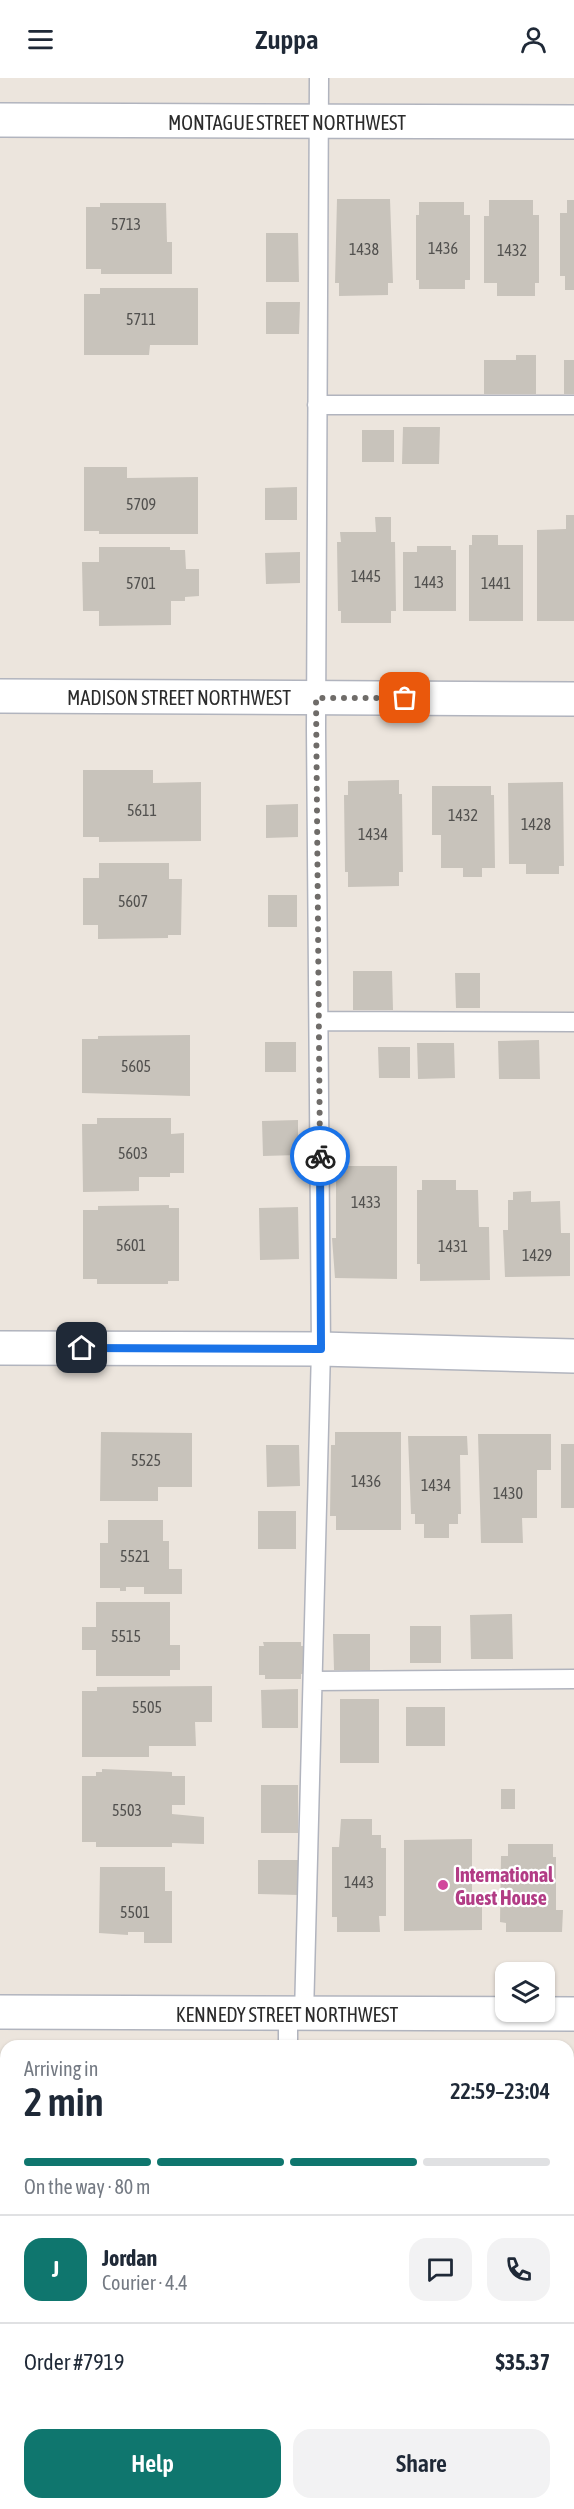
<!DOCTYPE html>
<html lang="en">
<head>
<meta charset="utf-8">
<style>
  :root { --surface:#fff; --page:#f2f2f3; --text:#1f2937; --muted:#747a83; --line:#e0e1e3; --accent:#0f766e }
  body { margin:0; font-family:"Asap Condensed",sans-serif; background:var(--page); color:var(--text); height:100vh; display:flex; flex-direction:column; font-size:22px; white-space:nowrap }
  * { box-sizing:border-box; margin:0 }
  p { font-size:20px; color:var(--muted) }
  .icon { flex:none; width:33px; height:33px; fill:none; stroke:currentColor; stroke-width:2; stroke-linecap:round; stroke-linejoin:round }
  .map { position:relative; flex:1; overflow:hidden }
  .details { position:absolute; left:0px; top:1962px; width:574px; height:470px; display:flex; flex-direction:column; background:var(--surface); border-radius:18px 18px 0 0; box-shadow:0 2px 4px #0004 }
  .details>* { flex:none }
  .controls { position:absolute; left:495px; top:1884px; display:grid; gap:12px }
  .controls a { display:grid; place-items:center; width:60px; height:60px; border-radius:12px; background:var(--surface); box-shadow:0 2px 4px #0004; font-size:30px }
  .pin { position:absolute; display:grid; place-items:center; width:51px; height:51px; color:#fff; margin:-26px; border-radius:12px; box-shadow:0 3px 9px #0006 }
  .courier { position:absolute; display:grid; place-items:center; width:60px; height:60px; margin:-30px; border:4px solid #1a73e8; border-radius:50%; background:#fff; color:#222; box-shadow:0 2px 8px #0007 }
  .headline em { font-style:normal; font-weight:600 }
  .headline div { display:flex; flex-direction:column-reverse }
  .headline { display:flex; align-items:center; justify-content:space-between; height:102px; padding:0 24px }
  h1 { font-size:39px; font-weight:600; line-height:45px }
  .bar { display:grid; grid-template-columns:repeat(4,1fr); gap:9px 6px; align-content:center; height:72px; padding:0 24px }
  .bar i { height:8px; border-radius:4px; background:var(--line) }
  .bar .selected { background:var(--accent) }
  .bar p { grid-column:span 4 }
  .line { display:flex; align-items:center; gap:15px; padding:0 24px; border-top:2px solid var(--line) }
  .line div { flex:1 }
  .round { display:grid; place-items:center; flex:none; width:63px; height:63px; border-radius:18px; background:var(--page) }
  .button { display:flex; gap:12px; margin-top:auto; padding:12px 24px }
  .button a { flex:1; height:69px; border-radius:18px; background:var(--accent); color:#fff; font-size:24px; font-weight:600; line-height:69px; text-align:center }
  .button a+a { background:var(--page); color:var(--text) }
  header { display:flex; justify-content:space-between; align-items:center; height:78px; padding:0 24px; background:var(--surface); font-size:27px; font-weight:600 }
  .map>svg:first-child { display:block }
  .building { fill:#c8c3bb }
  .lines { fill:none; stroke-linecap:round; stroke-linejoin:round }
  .service-casing { stroke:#b1b4be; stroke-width:21 }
  .minor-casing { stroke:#b1b4be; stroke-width:36 }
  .tertiary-casing { stroke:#b1b4be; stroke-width:36 }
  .service { stroke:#fff; stroke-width:18 }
  .minor { stroke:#fff; stroke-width:33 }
  .tertiary { stroke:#fff; stroke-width:33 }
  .done { stroke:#6f6c69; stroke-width:6; stroke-dasharray:0 10.8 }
  .route { stroke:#1a73e8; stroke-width:8 }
  .hotel-dot { fill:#d1479c; stroke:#fff; stroke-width:2 }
  .labels { text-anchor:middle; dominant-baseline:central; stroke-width:4.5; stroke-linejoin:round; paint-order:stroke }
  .number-label { font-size:16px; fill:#52514f }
  .street-label { font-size:20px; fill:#2b2b2b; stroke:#fff }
  .hotel-label { font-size:20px; font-weight:bold; fill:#b23c85; stroke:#fff; text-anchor:start }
</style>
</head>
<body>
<header><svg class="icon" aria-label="menu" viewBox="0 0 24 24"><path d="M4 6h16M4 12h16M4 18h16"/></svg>Zuppa<svg class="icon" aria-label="person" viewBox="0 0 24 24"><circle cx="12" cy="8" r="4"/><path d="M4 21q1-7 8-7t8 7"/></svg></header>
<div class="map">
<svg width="574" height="2431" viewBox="0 0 574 2431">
  <rect width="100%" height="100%" fill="#ece5dd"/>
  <path class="building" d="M337,121H390L393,205H388V217L339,218V205H335Z
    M489,122H533V137H539V205H535V218H497V205H484V138H489Z
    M567,122H574V212H565V198H560V135H567Z
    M419,124H464V137H470V202H465V211H419V202H416V137H419Z
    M100,125H166L167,164H172V196H101V191H86V129H100Z
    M266,155H298L299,204H266Z
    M100,210H198V267H150L149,277H84V216H100Z
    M266,224H300L299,256H266Z
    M516,277H536V316H484V282H516Z
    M564,282H574V316H564Z
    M403,349H440L439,386H402Z
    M362,352H394V384H362Z
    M84,389H127V400L198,399V456H99V453H84Z
    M297,409V442H265V410Z
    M566,437H574V543H537V452L566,451Z
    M375,439H391V464H395L396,533H391V545H341V533H338L337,464H341L340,454H376Z
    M472,457H498V467H523V543H469V467H472Z
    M417,468H451V472H456V533H403V474H417Z
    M99,469H170V472H185L186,491H199V518L185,519V523H171V547L99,548V533H83L82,484H99Z
    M300,474V505L266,506L265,475Z
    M83,692H153V705L201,704V763L99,764V759H83Z
    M399,702V716H402L403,794H399V808L348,809V794H345L344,717H348V703Z
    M563,704L564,788H559V796H526V786H509L508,705Z
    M432,708H491V717H494L495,790H482V799H463V790H441V757H432Z
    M298,726V759L266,760V727Z
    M99,785H169V801H182L181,857H168V860L98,861V847H83V800H99Z
    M268,817H297V849H268Z
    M353,893H392L393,932H353Z
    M455,895H480V930H456Z
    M190,957V1018L82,1015V961H98V958Z
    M539,962L540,1001H499L498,963Z
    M265,964H296V994H265Z
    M417,965H454L455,1000L418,1001Z
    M378,969H410V1000H379Z
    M97,1040H171V1056L184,1055V1095H170V1099H139V1113L83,1114L82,1046H97Z
    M298,1042V1077L263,1078L262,1043Z
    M336,1088H397V1201L335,1200L332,1160H336Z
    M422,1102H456V1112H478L479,1149H489L490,1202L420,1203V1186H417V1112H422Z
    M531,1113V1124L560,1123L561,1155H570V1198L505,1199L503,1152H508V1122H513V1114Z
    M169,1127V1130H179V1203H168V1206H97V1201H83V1132H98V1128Z
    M298,1129L299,1181L260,1182L259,1130Z
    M101,1354L192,1355V1409H158V1423H100Z
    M335,1354H401V1452H336V1438H330L331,1367H335Z
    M478,1356H551V1392H537V1440H522L523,1465H481Z
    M408,1358H467L468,1377H460L461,1436H458V1446H449V1460H424V1446H415V1436H411Z
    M561,1366H574V1430H561Z
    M266,1367H299L300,1408L267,1409Z
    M258,1433H296V1471H258Z
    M108,1442H163V1463H169V1491H182V1516H144V1509H126V1513H120V1510H100V1465H108Z
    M96,1524H170V1567H180V1592H170V1598H96V1572H82V1549H96Z
    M512,1536L513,1581H471L470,1537Z
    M410,1548H441V1585H410Z
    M333,1556H370V1592H334Z
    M263,1564H301V1568H304V1596H301V1601H265V1597H259V1568H264Z
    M212,1608V1644H195L196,1668H149V1679H82V1613H97V1609Z
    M298,1611V1650H262L261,1612Z
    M340,1621H379V1685H340Z
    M406,1629H445V1668H406Z
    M102,1691L172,1694V1698H185V1727H172V1736L204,1739V1766L172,1765V1769H96V1764H82V1698H96V1694H102Z
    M261,1707H298V1755H261Z
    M501,1711H515V1731H501Z
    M341,1741H372V1757H381V1770H386V1838H379L380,1854H337V1839H332V1769H339Z
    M472,1761V1822H482V1852L404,1853V1762Z
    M508,1766H553V1779H556V1832H563L562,1854H506V1845L500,1844L501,1778H508Z
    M258,1782H299V1817L258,1816Z
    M100,1789H165V1813H172V1865H144V1854H128V1857L99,1855Z
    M82,2426H258V2431H82Z
    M443,2426H487V2431H443Z"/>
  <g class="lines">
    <defs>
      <path id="service" d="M317,327H574
        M319,943L574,944
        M313,1603L574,1601
        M288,1937V1968
        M304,1937L321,1271L316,651L319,0
        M568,2164H574
        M568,2203L574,2183
        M507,2431L508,2426"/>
      <path id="minor" d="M0,42L574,44
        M0,618L574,621
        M0,1270L321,1271L574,1278"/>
      <path id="tertiary" d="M0,1934L574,1936"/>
    </defs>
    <use href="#service" class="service-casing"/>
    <use href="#minor" class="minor-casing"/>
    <use href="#tertiary" class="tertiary-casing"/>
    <use href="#service" class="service"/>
    <use href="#minor" class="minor"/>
    <use href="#tertiary" class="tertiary"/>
  </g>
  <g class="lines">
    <path class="done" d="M320,1078L316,620H405"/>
    <path class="route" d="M82,1270L321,1271L320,1078"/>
  </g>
  <circle class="hotel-dot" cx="443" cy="1807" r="6"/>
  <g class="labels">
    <g class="number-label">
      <text x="126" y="146">5713</text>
      <text x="443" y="170">1436</text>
      <text x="364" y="171">1438</text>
      <text x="512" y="172">1432</text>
      <text x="141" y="241">5711</text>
      <text x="141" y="426">5709</text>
      <text x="366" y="498">1445</text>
      <text x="429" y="504">1443</text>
      <text x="141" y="505">5701</text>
      <text x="496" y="505">1441</text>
      <text x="142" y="732">5611</text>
      <text x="463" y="737">1432</text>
      <text x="536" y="746">1428</text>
      <text x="373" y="756">1434</text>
      <text x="133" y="823">5607</text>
      <text x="136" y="988">5605</text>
      <text x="133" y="1075">5603</text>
      <text x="366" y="1124">1433</text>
      <text x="131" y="1167">5601</text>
      <text x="453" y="1168">1431</text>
      <text x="537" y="1177">1429</text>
      <text x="146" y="1382">5525</text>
      <text x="366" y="1403">1436</text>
      <text x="436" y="1407">1434</text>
      <text x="508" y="1415">1430</text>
      <text x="135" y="1478">5521</text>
      <text x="126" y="1558">5515</text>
      <text x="147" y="1629">5505</text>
      <text x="127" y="1732">5503</text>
      <text x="359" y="1804">1443</text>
      <text x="135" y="1834">5501</text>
    </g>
    <g class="street-label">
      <text x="287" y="44">MONTAGUE STREET NORTHWEST</text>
      <text x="179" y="619">MADISON STREET NORTHWEST</text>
      <text x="287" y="1936">KENNEDY STREET NORTHWEST</text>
    </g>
    <g class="hotel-label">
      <text x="455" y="1796">International<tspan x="455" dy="23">Guest House</tspan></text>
    </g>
  </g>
</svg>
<div class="controls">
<a><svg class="icon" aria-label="layers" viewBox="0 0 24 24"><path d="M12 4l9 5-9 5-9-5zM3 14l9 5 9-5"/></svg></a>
</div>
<div class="pin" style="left:405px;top:620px;background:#ea580c"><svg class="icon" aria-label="bag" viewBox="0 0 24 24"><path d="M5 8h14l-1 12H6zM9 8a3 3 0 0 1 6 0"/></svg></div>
<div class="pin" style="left:82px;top:1270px;background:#1f2937"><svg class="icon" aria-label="home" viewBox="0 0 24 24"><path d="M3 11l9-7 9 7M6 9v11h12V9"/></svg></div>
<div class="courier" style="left:320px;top:1078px"><svg class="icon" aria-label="bike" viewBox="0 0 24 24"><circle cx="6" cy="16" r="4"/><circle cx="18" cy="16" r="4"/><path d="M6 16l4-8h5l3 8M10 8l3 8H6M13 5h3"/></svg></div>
<section class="details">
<div class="headline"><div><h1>2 min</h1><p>Arriving in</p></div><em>22:59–23:04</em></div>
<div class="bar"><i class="selected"></i><i class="selected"></i><i class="selected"></i><i></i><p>On the way · 80 m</p></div>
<div class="line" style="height:108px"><b class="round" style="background:var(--accent);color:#fff">J</b><div><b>Jordan</b><p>Courier · 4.4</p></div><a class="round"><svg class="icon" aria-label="chat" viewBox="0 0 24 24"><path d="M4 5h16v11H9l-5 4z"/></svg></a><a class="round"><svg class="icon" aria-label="phone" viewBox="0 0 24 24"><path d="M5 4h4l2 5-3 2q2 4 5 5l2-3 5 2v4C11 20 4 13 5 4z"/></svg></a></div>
<div class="line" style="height:78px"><div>Order #7919</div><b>$35.37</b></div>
<div class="button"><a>Help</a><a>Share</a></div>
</section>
</div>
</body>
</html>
